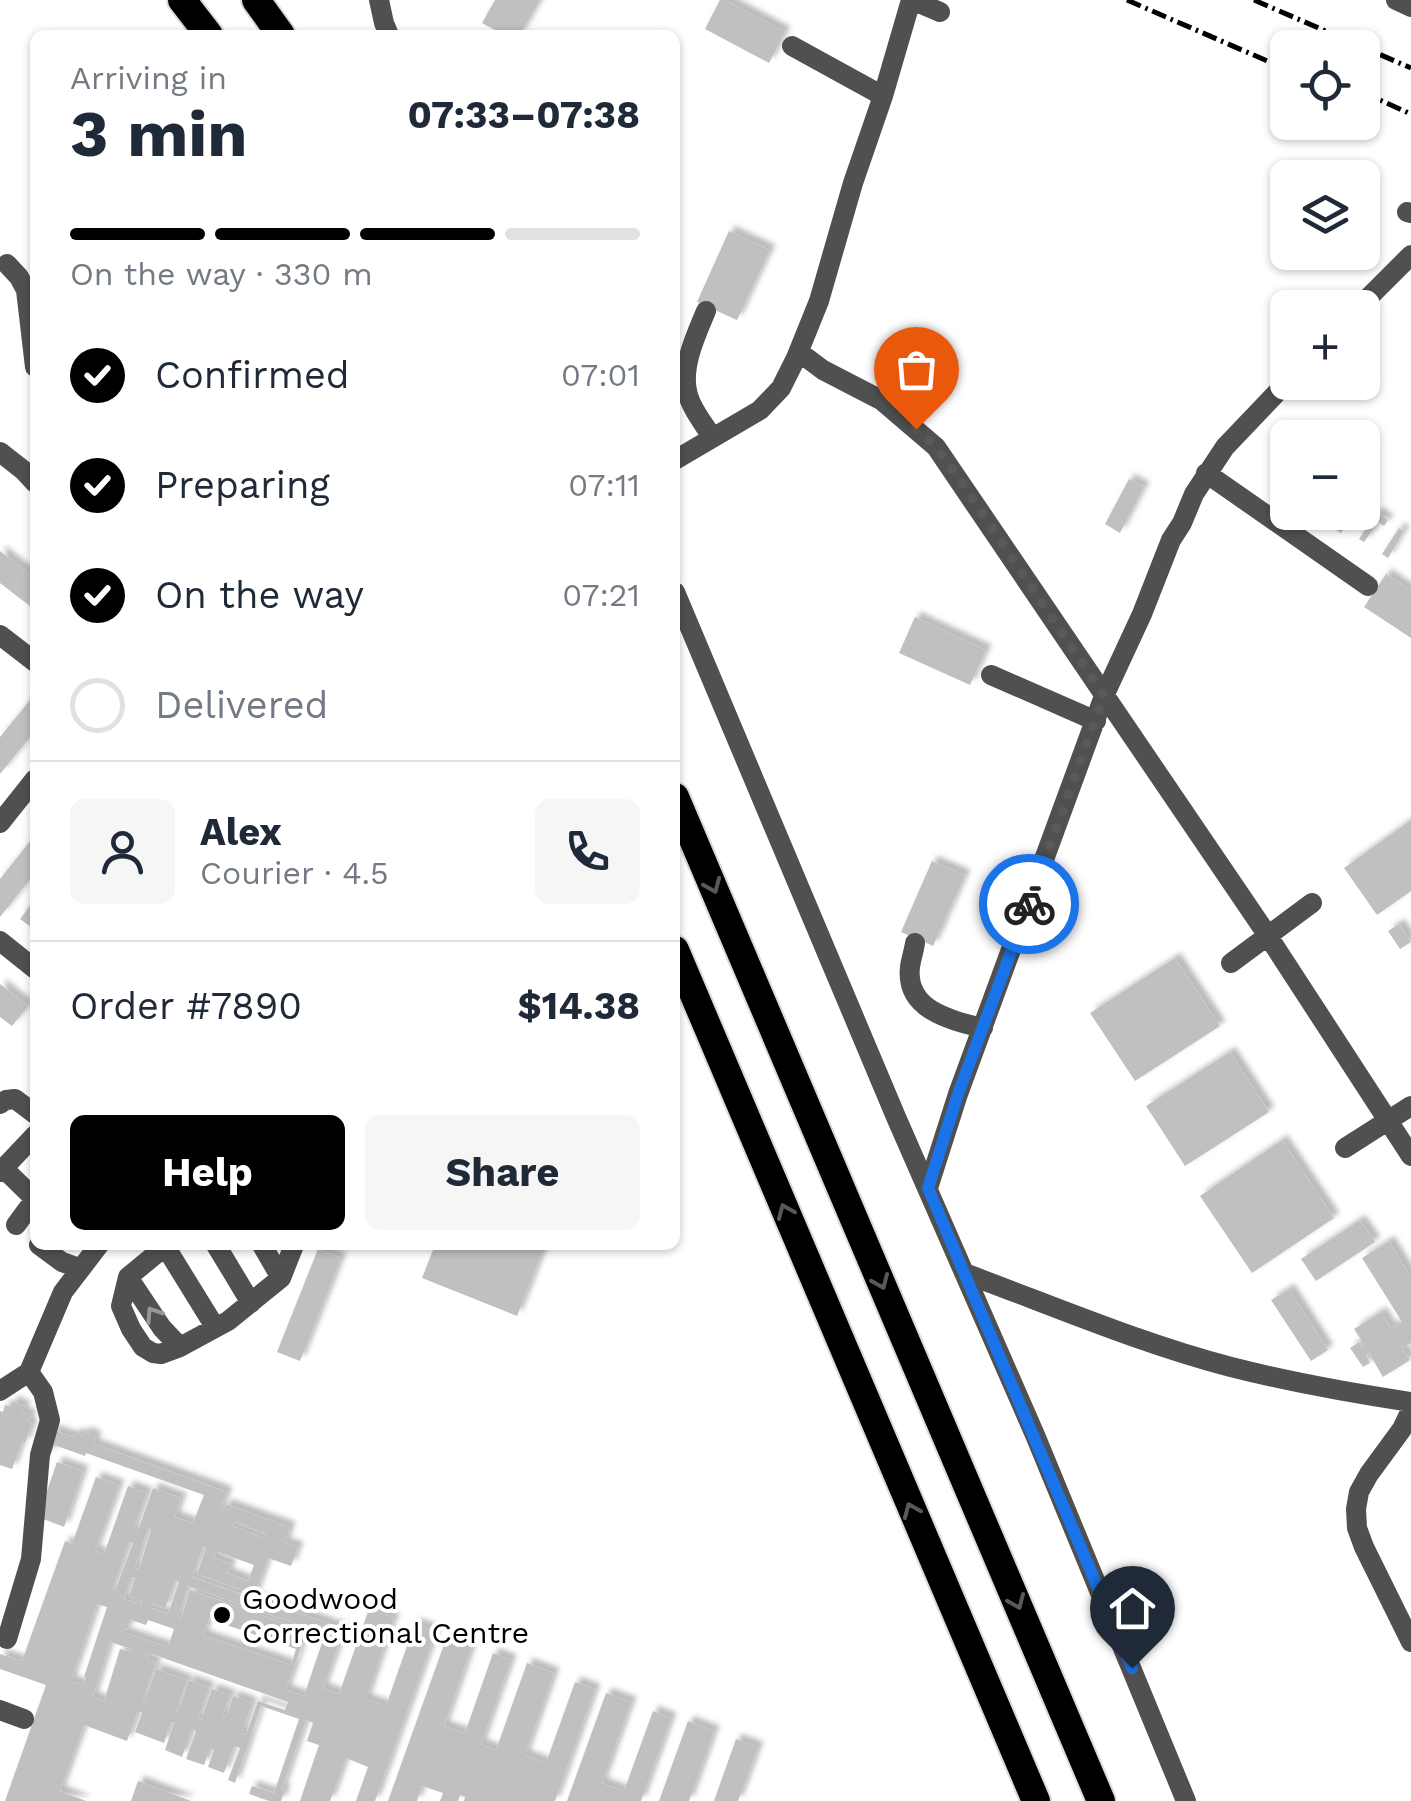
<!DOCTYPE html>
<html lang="en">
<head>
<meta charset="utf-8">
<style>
  :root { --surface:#fff; --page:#f6f6f7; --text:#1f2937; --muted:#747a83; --line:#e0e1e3; --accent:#000 }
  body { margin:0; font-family:"Work Sans",sans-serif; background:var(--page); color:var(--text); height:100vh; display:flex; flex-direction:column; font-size:38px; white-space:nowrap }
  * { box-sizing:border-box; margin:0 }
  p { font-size:32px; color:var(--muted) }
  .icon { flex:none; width:55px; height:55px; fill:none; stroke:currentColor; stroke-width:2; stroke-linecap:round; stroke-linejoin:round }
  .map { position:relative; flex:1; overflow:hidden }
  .details { position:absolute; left:30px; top:30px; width:650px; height:1220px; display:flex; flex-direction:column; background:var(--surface); border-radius:15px; box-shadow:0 2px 8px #0004 }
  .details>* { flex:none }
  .fabs { position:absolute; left:1270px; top:30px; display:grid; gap:20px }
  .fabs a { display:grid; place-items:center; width:110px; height:110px; border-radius:15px; background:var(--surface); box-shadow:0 2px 8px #0004; font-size:50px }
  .pin { position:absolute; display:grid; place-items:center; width:85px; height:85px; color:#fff; margin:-102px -42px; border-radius:50% 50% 50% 0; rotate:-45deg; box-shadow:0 0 10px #0007 }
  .pin .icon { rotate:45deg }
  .courier { position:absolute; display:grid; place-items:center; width:100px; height:100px; margin:-50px; border:8px solid #1a73e8; border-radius:50%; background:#fff; color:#222; box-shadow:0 2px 12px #0007 }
  .head em { font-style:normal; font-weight:700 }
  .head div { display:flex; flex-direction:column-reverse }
  .head { display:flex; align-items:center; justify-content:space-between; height:170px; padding:0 40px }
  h1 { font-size:65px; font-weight:700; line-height:75px }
  .bar { display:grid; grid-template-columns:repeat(4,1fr); gap:15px 10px; align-content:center; height:120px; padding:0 40px }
  .bar i { height:12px; border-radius:8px; background:var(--line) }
  .bar .active { background:var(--accent) }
  .bar p { grid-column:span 4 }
  .line { display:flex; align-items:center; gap:25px; padding:0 40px; border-top:2px solid var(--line) }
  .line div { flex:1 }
  .round { display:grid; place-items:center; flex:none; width:105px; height:105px; border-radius:15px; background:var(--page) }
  ol { padding:0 40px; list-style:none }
  li { display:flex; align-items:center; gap:30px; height:110px }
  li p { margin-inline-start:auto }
  li .icon { padding:10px; border-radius:50%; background:var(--accent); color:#fff; stroke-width:4 }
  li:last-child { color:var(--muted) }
  li i { width:55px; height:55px; border:5px solid var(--line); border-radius:50% }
  .cta { display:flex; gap:20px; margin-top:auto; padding:20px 40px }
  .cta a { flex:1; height:115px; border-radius:15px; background:var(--accent); color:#fff; font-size:40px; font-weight:700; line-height:115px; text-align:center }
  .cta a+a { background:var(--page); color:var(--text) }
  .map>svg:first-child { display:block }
  .building { fill:#c0c0c0; fill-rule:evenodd; filter:url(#shadow) }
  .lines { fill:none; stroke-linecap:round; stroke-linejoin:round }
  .highway-casing { stroke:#dbdbdb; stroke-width:32 }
  .minor { stroke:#505050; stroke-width:20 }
  .highway { stroke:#000; stroke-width:28 }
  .rail { stroke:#000; stroke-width:5; stroke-dasharray:15 5 2.5 5; stroke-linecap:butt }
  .oneway { stroke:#595959 }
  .oneway2 { stroke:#969696 }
  .done { stroke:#595959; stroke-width:10; stroke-dasharray:0 18 }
  .route { stroke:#1a73e8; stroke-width:12 }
  .poi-dot { fill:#000; stroke:#fff; stroke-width:4 }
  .labels { text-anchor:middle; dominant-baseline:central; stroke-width:8; stroke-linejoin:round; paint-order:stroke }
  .poi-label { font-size:30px; fill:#000; stroke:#fff; text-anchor:start }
</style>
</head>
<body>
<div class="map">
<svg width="1411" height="1801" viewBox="0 0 1411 1801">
  <defs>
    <filter id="shadow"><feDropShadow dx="5.5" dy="-5.5" stdDeviation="2.5" flood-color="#0004"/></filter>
  </defs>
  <rect width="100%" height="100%" fill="#fff"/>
  <path class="building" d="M495,0H540L520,35H504L482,23Z
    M720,0H725L785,32L769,63L705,29Z
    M729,231L770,250L737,320L697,302Z
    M1129,479L1144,487L1120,533L1105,524Z
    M1321,512H1334L1348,522L1341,533L1317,518Z
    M1377,512L1388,520L1384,526L1378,522L1364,542L1359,539Z
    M1399,528L1404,531L1388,558L1382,554Z
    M0,551L35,578V610L0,583Z
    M1386,574L1411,591V638L1364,607Z
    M915,617L986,650L970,685L899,653Z
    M35,694V731L0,774V737Z
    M1411,820V891L1377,915L1344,868Z
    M35,835V873L0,917V879Z
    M932,861L965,875L933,946L901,932Z
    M35,899V930L20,919Z
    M1399,924L1411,942L1400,949L1388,931Z
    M1175,958L1220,1026L1135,1081L1090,1013Z
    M0,984L28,1006L12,1026L0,1017Z
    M1230,1052L1269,1112L1185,1166L1146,1106Z
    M1282,1140L1334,1218L1252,1273L1200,1196Z
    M1360,1220L1375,1242L1316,1281L1301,1259Z
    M1389,1241L1411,1277V1343L1402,1348L1410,1360L1383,1377L1369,1353L1366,1355L1370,1363L1363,1367L1350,1348L1359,1342L1362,1347L1365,1346L1354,1329L1381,1312L1391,1328L1402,1322L1362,1258Z
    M435,1245H545L517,1316L422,1278Z
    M318,1249L341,1258L300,1361L277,1352Z
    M1289,1289L1328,1350L1311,1361L1271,1300Z
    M12,1401L25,1406L22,1412L31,1415L28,1422L32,1424L25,1443L22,1442L12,1469L0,1465V1411L3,1412L5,1405L11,1407Z
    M53,1430L74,1437L76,1433L83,1436L84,1432L96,1436L94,1444L227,1492L220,1510L223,1511L226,1504L290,1527L285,1543L298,1547L291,1566L268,1558L254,1597L344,1629L323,1688L339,1694L369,1609L394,1618L366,1699L386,1706L415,1623L436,1631L375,1801H356L368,1767L346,1758L330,1801H300L319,1745L307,1741L313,1723L306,1720L282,1789L285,1790L281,1801H269L249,1794L252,1786L274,1793L299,1719L261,1706L235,1783L228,1780L240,1748L234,1746L224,1773L208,1767L214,1750L210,1748L204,1765L186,1759L196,1731L192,1729L182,1757L165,1750L174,1723L171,1722L164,1743L135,1732L142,1713L138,1711L127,1741L84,1725L60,1791L86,1801H5L46,1685L0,1669V1654L22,1661L64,1544L65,1541L72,1544L96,1477L119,1485L95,1551L104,1554L128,1486L147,1493L133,1531L137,1533L153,1488L181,1498L175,1517L193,1523L204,1495L86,1453L85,1456L54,1445L51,1454L45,1451ZM235,1522L266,1534L264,1538L233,1526ZM148,1528L151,1530L139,1569L135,1568ZM129,1542L133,1543L114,1594L111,1593ZM203,1547L206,1548L197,1574L245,1591L244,1595L192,1577ZM215,1551L254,1565L248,1581L227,1573L231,1564L213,1557ZM132,1577L135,1578L129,1596L142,1601L141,1604L124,1599ZM175,1580L179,1582L168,1614L151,1608L153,1604L165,1609ZM188,1586L325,1634L304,1696L286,1690L307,1631L190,1590L181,1618L178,1617ZM97,1604L107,1607L84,1677L86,1678L84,1685L71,1681ZM209,1619L296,1649L291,1665L203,1635ZM131,1620L146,1625L148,1620L174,1629L168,1647L123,1632L124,1629L127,1630ZM110,1642L132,1649L130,1652L120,1649L104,1701L93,1697ZM149,1653L288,1702L285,1710L258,1701L246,1735L242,1734L252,1703L233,1696L226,1717L223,1715L230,1695L212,1689L201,1720L198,1719L209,1687L189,1680L178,1712L176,1711L187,1680L156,1669L145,1701L143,1700L156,1662L147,1659Z
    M57,1462L83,1471L64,1527L38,1517Z
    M447,1636L472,1646L444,1726L465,1733L493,1653L511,1660L481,1744L496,1750L527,1663L554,1673L525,1755L546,1763L575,1682L595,1689L555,1801H464L465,1797L460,1795L458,1801H440L443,1793L422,1786L417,1801H388Z
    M606,1693L631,1702L602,1783L624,1791L653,1711L671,1718L641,1801H567Z
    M688,1721L714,1731L689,1801H659Z
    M736,1739L758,1747L738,1801H714Z
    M138,1781L191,1801H131Z"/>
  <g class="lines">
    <defs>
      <path id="highway" d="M182,0L209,35
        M256,0L281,35
        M675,797L1101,1801
        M675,950L1036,1801"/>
    </defs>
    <use href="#highway" class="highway-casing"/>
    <path class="minor" d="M379,0L384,23L389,35
      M912,0L940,12
      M1396,0L1411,7
      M792,46L883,96
      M1407,212L1411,213
      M7,264L19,277L26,290L35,367
      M1358,308L1411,255
      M706,311C696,335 680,368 688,395C692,410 704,424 712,437
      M799,352L823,370L881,400L936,447L1268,936L1411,1156
      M0,452L23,470L35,483
      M675,460L760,410L781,388L796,358L819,301L853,183L883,96L911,0
      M1206,473L1368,586
      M675,592L896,1117L1035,1435L1186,1801
      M0,635L35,662
      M991,675L1096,721
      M0,823L35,779
      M0,941L35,969
      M915,943C914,951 911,959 910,967C905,1010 950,1020 983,1028
      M1231,963L1312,903
      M0,1104L6,1100L15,1099L35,1114
      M1345,1148L1411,1106
      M3,1168L35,1199
      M0,1172L35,1135
      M928,1188L958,1094L1104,696L1142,614L1171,540L1182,523L1194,494L1225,447L1288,381
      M16,1225L35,1199
      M39,1245L62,1262L79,1268
      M167,1245L128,1277L121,1306L131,1329L143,1347L153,1353L161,1354L180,1347
      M216,1245L251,1303
      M262,1245L281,1278
      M165,1246L215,1327
      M964,1273C1051,1305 1142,1344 1231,1367C1290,1382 1351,1393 1411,1402
      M128,1277L162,1328L180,1347L228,1321L281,1278L294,1245
      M0,1391L29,1372L63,1292L99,1245
      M1411,1410L1402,1429L1369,1474L1359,1492L1356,1509L1357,1528L1364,1547L1411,1642
      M7,1639L31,1559L40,1455L50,1420L43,1392L29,1372
      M0,1710L24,1719"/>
    <use href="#highway" class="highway"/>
    <path class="rail" d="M1127,0L1288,70
      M1254,0L1411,68
      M1362,92L1411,114"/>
  </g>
  <defs><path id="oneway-chevron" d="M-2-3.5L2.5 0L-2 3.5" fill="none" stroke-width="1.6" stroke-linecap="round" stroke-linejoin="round" transform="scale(2.5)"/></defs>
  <g class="oneway">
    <use href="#oneway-chevron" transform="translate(713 886) rotate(67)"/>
    <use href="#oneway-chevron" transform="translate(785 1211) rotate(-113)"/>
    <use href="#oneway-chevron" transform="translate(881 1282) rotate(67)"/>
    <use href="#oneway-chevron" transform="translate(911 1510) rotate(-113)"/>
    <use href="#oneway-chevron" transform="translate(1017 1602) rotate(67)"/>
  </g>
  <use class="oneway2" href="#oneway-chevron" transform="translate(153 1314) rotate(-123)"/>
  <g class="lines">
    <path class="done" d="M916,429L936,447L960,480L1104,696L1029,904"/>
    <path class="route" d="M1029,904L958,1094L928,1188L1132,1668"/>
  </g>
  <circle class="poi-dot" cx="222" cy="1615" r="10"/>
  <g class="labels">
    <g class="poi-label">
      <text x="242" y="1598">Goodwood<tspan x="242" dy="34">Correctional Centre</tspan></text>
    </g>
  </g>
</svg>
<div class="fabs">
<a><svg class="icon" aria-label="locate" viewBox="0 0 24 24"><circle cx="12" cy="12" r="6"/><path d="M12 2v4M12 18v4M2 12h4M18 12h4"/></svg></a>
<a><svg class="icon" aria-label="layers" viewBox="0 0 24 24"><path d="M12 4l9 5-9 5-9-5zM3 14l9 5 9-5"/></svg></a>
<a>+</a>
<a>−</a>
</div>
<div class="pin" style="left:916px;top:429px;background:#ea580c"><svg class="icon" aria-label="bag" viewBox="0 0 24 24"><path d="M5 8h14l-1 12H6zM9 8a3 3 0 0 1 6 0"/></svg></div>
<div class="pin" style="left:1132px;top:1668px;background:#1f2937"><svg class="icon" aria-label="home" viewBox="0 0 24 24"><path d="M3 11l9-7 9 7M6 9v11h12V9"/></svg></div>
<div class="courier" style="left:1029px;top:904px"><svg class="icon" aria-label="bike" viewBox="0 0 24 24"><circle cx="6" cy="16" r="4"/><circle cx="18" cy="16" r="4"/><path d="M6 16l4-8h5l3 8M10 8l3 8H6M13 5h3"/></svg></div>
<section class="details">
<div class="head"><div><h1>3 min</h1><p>Arriving in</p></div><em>07:33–07:38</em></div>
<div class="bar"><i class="active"></i><i class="active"></i><i class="active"></i><i></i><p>On the way · 330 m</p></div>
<ol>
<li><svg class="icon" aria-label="check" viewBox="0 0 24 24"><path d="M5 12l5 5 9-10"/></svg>Confirmed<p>07:01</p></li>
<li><svg class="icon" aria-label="check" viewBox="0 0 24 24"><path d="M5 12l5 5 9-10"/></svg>Preparing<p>07:11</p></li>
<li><svg class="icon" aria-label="check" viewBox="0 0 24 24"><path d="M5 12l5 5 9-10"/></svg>On the way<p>07:21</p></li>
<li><i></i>Delivered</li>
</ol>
<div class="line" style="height:180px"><a class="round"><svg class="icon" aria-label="person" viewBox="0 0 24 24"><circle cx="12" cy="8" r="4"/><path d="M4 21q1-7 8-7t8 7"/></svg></a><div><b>Alex</b><p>Courier · 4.5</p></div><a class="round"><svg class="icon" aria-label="phone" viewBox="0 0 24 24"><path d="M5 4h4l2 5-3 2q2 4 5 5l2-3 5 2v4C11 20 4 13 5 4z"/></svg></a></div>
<div class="line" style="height:130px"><div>Order #7890</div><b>$14.38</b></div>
<div class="cta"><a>Help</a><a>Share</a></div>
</section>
</div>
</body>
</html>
